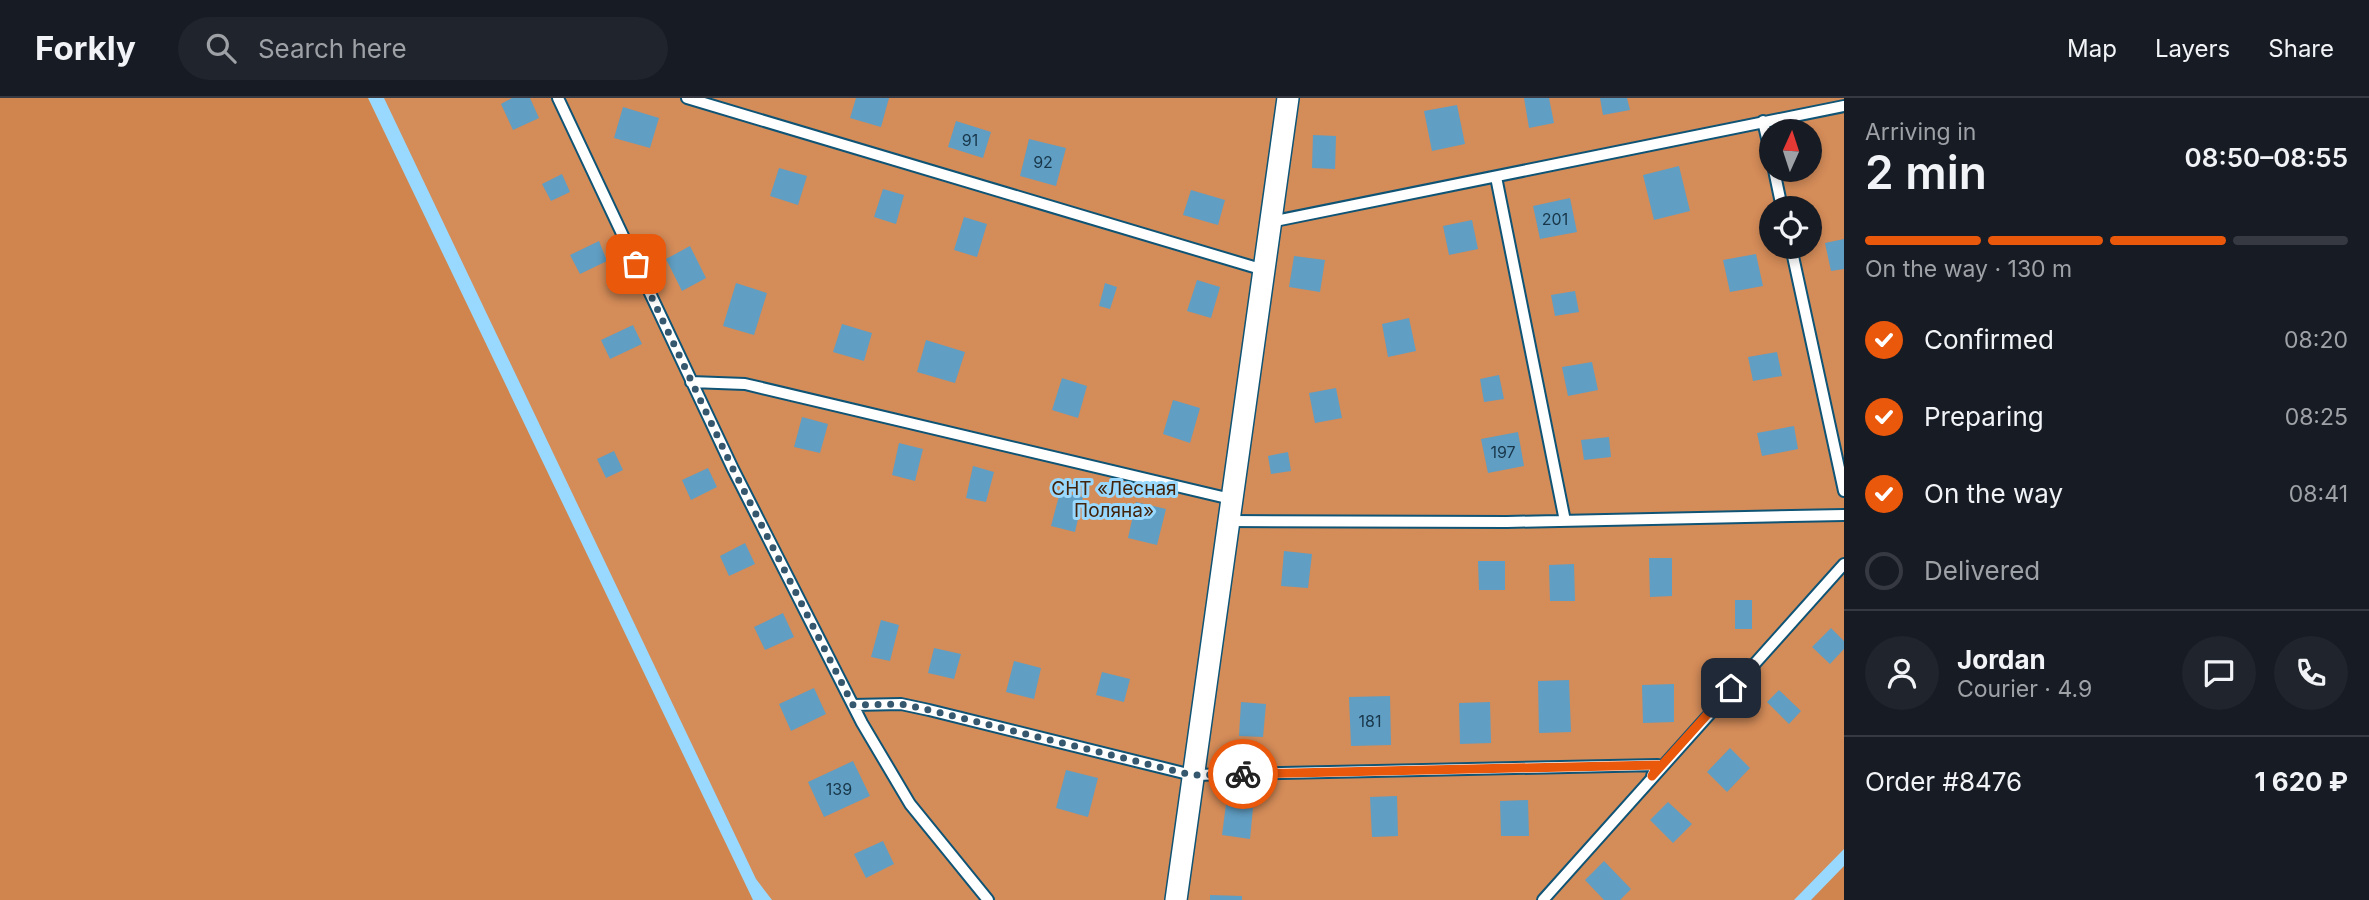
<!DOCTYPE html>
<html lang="en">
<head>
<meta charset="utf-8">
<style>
  :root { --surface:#171b24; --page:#20242c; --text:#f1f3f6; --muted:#9ea1a6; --line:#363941; --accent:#ea580c }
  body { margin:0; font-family:Inter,sans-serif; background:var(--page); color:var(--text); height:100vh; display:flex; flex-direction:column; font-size:26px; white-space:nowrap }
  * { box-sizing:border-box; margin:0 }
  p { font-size:23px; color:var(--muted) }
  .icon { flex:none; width:38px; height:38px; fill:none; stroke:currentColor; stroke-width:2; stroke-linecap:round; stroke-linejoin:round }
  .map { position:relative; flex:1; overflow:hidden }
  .panel { display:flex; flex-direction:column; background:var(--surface); width:525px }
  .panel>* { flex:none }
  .needle { width:46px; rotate:3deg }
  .fabs { position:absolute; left:1759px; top:21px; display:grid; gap:14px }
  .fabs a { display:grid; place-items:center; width:63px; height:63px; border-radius:50%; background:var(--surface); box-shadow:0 4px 10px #0003; font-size:35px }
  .pin { position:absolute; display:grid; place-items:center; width:60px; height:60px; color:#fff; margin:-30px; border-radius:14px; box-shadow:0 4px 10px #0006 }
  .courier { position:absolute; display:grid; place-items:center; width:70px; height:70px; margin:-35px; border:5px solid #ea580c; border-radius:50%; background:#fff; color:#222; box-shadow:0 2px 9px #0007 }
  .headline em { font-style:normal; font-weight:600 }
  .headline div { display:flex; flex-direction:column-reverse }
  .headline { display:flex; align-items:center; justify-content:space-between; height:119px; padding:0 21px }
  h1 { font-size:46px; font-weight:600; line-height:52px }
  .bar { display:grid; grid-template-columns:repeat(4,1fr); gap:10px 7px; align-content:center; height:84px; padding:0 21px }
  .bar i { height:9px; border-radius:5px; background:var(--line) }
  .bar .selected { background:var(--accent) }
  .bar p { grid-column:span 4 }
  .line { display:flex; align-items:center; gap:18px; padding:0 21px; border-top:2px solid var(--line) }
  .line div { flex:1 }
  .round { display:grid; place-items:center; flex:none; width:74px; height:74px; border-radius:37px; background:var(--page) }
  ol { padding:0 21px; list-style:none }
  li { display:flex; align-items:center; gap:21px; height:77px }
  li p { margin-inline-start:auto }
  li .icon { padding:7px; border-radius:50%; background:var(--accent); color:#fff; stroke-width:4 }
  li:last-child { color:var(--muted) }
  li i { width:38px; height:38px; border:4px solid var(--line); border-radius:50% }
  header { display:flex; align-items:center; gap:42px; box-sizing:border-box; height:98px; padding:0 35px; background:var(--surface); border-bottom:2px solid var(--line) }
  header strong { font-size:33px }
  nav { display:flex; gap:38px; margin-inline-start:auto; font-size:24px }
  .search { width:490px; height:63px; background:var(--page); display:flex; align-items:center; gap:18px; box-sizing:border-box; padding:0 24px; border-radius:38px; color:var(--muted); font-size:26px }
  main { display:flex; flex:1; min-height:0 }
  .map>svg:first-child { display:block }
  .green { fill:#d48c59; fill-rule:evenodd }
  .forest { fill:#d0854e }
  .building { fill:#609ec3 }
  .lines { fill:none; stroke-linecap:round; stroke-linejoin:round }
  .lane-casing { stroke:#105475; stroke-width:14 }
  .street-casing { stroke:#105475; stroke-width:24 }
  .lane { stroke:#fff; stroke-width:10 }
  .street { stroke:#fff; stroke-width:21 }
  .done { stroke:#36586e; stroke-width:7; stroke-dasharray:0 12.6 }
  .route { stroke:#ea580c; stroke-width:9 }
  .labels { text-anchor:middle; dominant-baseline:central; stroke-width:6; stroke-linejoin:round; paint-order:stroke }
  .number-label { font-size:16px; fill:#183649 }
  .park-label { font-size:19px; fill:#43240c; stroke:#99d9ff }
</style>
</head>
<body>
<header>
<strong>Forkly</strong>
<div class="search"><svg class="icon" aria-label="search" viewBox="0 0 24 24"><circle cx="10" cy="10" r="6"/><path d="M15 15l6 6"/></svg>Search here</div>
<nav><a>Map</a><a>Layers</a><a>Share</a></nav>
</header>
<main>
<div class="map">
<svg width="1844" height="802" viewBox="0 0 1844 802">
  <rect width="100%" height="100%" fill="#99d9ff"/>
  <path class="green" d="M384,0H1844V751L1794,802H772L756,781ZM1771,33H1810V72H1771ZM1771,110H1810V149H1771Z"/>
  <path class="forest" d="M0,0H368L753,802H0Z
    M1844,768V802H1811Z"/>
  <path class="building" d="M512,0H530L539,20L513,32L501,6Z
    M856,0H889L881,29L850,20Z
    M1524,0H1549L1554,25L1529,30Z
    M1600,0H1627L1630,12L1603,17Z
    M1457,7L1465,46L1432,53L1424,13Z
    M623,9L659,20L650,50L614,40Z
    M956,23L991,34L983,60L948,49Z
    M1313,37L1336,38L1335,71L1312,70Z
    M1029,41L1066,50L1056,88L1020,78Z
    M1679,68L1690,113L1654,122L1643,77Z
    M779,70L807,78L798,107L770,98Z
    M562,76L570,94L551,103L542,86Z
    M883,91L904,97L896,126L874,119Z
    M1191,92L1225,102L1218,127L1183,117Z
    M1570,100L1577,134L1540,141L1533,108Z
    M964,119L987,126L977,159L954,152Z
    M1472,122L1478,151L1449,157L1443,128Z
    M1844,141V171L1831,173L1825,145Z
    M599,143L607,163L580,176L570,157Z
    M690,148L706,180L682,193L666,161Z
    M1756,156L1763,188L1730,194L1723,162Z
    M1294,158L1325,162L1320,194L1289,189Z
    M1197,182L1220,189L1211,220L1187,213Z
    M736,185L767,195L754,237L723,228Z
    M1105,185L1117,189L1110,211L1099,208Z
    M1575,193L1579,214L1555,218L1551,197Z
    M1409,220L1416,253L1388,259L1382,226Z
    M842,226L872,235L864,263L833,254Z
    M633,227L642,246L610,261L601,242Z
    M926,242L965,254L955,285L917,274Z
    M1777,254L1782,278L1753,283L1748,259Z
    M1592,264L1598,292L1568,298L1562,269Z
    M1499,277L1504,301L1484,304L1480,281Z
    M1062,280L1087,288L1078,320L1052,312Z
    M1336,290L1342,320L1315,325L1309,295Z
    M1173,302L1200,310L1190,345L1163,336Z
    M802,319L828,326L820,355L794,349Z
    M1794,328L1798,351L1762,358L1757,335Z
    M1518,334L1524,368L1488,375L1481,341Z
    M1609,339L1611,359L1584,362L1581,342Z
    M899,345L923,351L915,383L892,377Z
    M614,353L623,372L606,380L597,361Z
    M1288,354L1291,373L1271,376L1268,358Z
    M973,368L994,374L986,404L966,400Z
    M708,370L717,389L691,402L682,382Z
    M1060,394L1083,399L1075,434L1051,428Z
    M1136,404L1166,411L1157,447L1128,440Z
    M745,445L755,466L729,478L720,458Z
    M1284,453L1312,456L1308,490L1281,488Z
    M1649,460H1672V498L1650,499Z
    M1478,463H1505V492H1479Z
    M1574,466L1575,503H1550L1549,467Z
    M1735,502H1752V531H1735Z
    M783,515L794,539L765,552L754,529Z
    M881,522L899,527L890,563L871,559Z
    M1831,530L1844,543V551L1830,566L1812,549Z
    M934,550L961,556L954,581L928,575Z
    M1014,563L1041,570L1034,601L1006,594Z
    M1102,574L1130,581L1124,604L1096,597Z
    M1569,582L1571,634L1539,635L1538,583Z
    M1674,586V624L1643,625L1642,587Z
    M814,590L826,616L791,633L779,606Z
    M1779,592L1801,613L1789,626L1767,604Z
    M1390,598L1391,647L1351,648L1349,599Z
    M1241,604L1266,606L1263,639L1239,638Z
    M1490,604L1491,645L1460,646L1459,605Z
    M1730,650L1750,670L1727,694L1707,674Z
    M853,663L870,698L824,719L808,684Z
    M1066,672L1098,680L1088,719L1056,710Z
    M1397,698L1398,738L1372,739L1370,699Z
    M1528,702L1529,738H1501L1500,703Z
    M1668,704L1692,726L1673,745L1650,722Z
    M1226,706L1253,710L1250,741L1222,737Z
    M883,743L894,766L866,780L854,756Z
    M1604,763L1631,791L1620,802H1604L1585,782Z
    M1210,797L1242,798V802H1210Z"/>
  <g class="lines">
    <defs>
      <path id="lane" d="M558,0L733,371L862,625L910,706L988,802
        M687,0L1264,172
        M1763,23L1771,58
        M1774,72L1782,110
        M1496,79L1565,423
        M1270,124L1844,8
        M1791,149L1844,393
        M691,284L745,286L1231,401
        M1228,423L1507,424L1844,417
        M853,607L901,606L929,612L1192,677L1658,667L1652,678
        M1543,802L1844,466"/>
      <path id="street" d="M1176,802L1288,0"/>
    </defs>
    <use href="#lane" class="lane-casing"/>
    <use href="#street" class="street-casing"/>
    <use href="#lane" class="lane"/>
    <use href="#street" class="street"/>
  </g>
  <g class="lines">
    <path class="done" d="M636,166L733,371L853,607L901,606L929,612L1192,677L1243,676"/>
    <path class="route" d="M1243,676L1658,667L1652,678L1731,590"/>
  </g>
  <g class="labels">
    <g class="number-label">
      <text x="970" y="42">91</text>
      <text x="1043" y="64">92</text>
      <text x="1555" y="121">201</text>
      <text x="1503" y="354">197</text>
      <text x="1370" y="623">181</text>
      <text x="839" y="691">139</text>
    </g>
    <g class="park-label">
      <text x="1114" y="390">СНТ «Лесная<tspan x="1114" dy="22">Поляна»</tspan></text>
    </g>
  </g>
</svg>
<div class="fabs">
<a><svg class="needle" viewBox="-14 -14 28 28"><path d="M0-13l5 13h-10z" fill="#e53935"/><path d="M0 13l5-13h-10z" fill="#9ea1a6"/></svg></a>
<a><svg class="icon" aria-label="locate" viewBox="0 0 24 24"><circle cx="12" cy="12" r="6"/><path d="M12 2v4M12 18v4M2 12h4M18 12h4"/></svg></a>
</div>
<div class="pin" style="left:636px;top:166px;background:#ea580c"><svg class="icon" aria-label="bag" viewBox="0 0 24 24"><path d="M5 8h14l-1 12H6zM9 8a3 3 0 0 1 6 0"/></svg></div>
<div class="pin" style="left:1731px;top:590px;background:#1f2937"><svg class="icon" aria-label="home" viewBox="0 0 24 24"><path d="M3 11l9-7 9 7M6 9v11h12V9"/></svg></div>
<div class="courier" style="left:1243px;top:676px"><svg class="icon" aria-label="bike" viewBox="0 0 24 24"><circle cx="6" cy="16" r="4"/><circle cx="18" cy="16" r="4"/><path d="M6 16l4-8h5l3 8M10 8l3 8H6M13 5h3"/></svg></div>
</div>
<section class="panel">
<div class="headline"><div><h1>2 min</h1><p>Arriving in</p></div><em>08:50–08:55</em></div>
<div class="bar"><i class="selected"></i><i class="selected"></i><i class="selected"></i><i></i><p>On the way · 130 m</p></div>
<ol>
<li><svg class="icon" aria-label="check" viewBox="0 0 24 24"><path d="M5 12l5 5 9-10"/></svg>Confirmed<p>08:20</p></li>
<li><svg class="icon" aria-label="check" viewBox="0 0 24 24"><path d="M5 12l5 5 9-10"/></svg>Preparing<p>08:25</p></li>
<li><svg class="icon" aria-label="check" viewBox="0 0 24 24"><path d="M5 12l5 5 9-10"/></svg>On the way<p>08:41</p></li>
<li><i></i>Delivered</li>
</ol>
<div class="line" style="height:126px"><a class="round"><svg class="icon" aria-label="person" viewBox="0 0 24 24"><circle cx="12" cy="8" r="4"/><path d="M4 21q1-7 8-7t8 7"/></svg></a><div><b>Jordan</b><p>Courier · 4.9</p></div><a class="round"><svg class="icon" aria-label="chat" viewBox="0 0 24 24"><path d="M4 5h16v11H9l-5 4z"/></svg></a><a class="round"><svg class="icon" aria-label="phone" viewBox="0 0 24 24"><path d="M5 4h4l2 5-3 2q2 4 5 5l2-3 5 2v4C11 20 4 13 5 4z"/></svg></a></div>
<div class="line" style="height:91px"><div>Order #8476</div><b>1 620 ₽</b></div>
</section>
</main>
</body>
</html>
